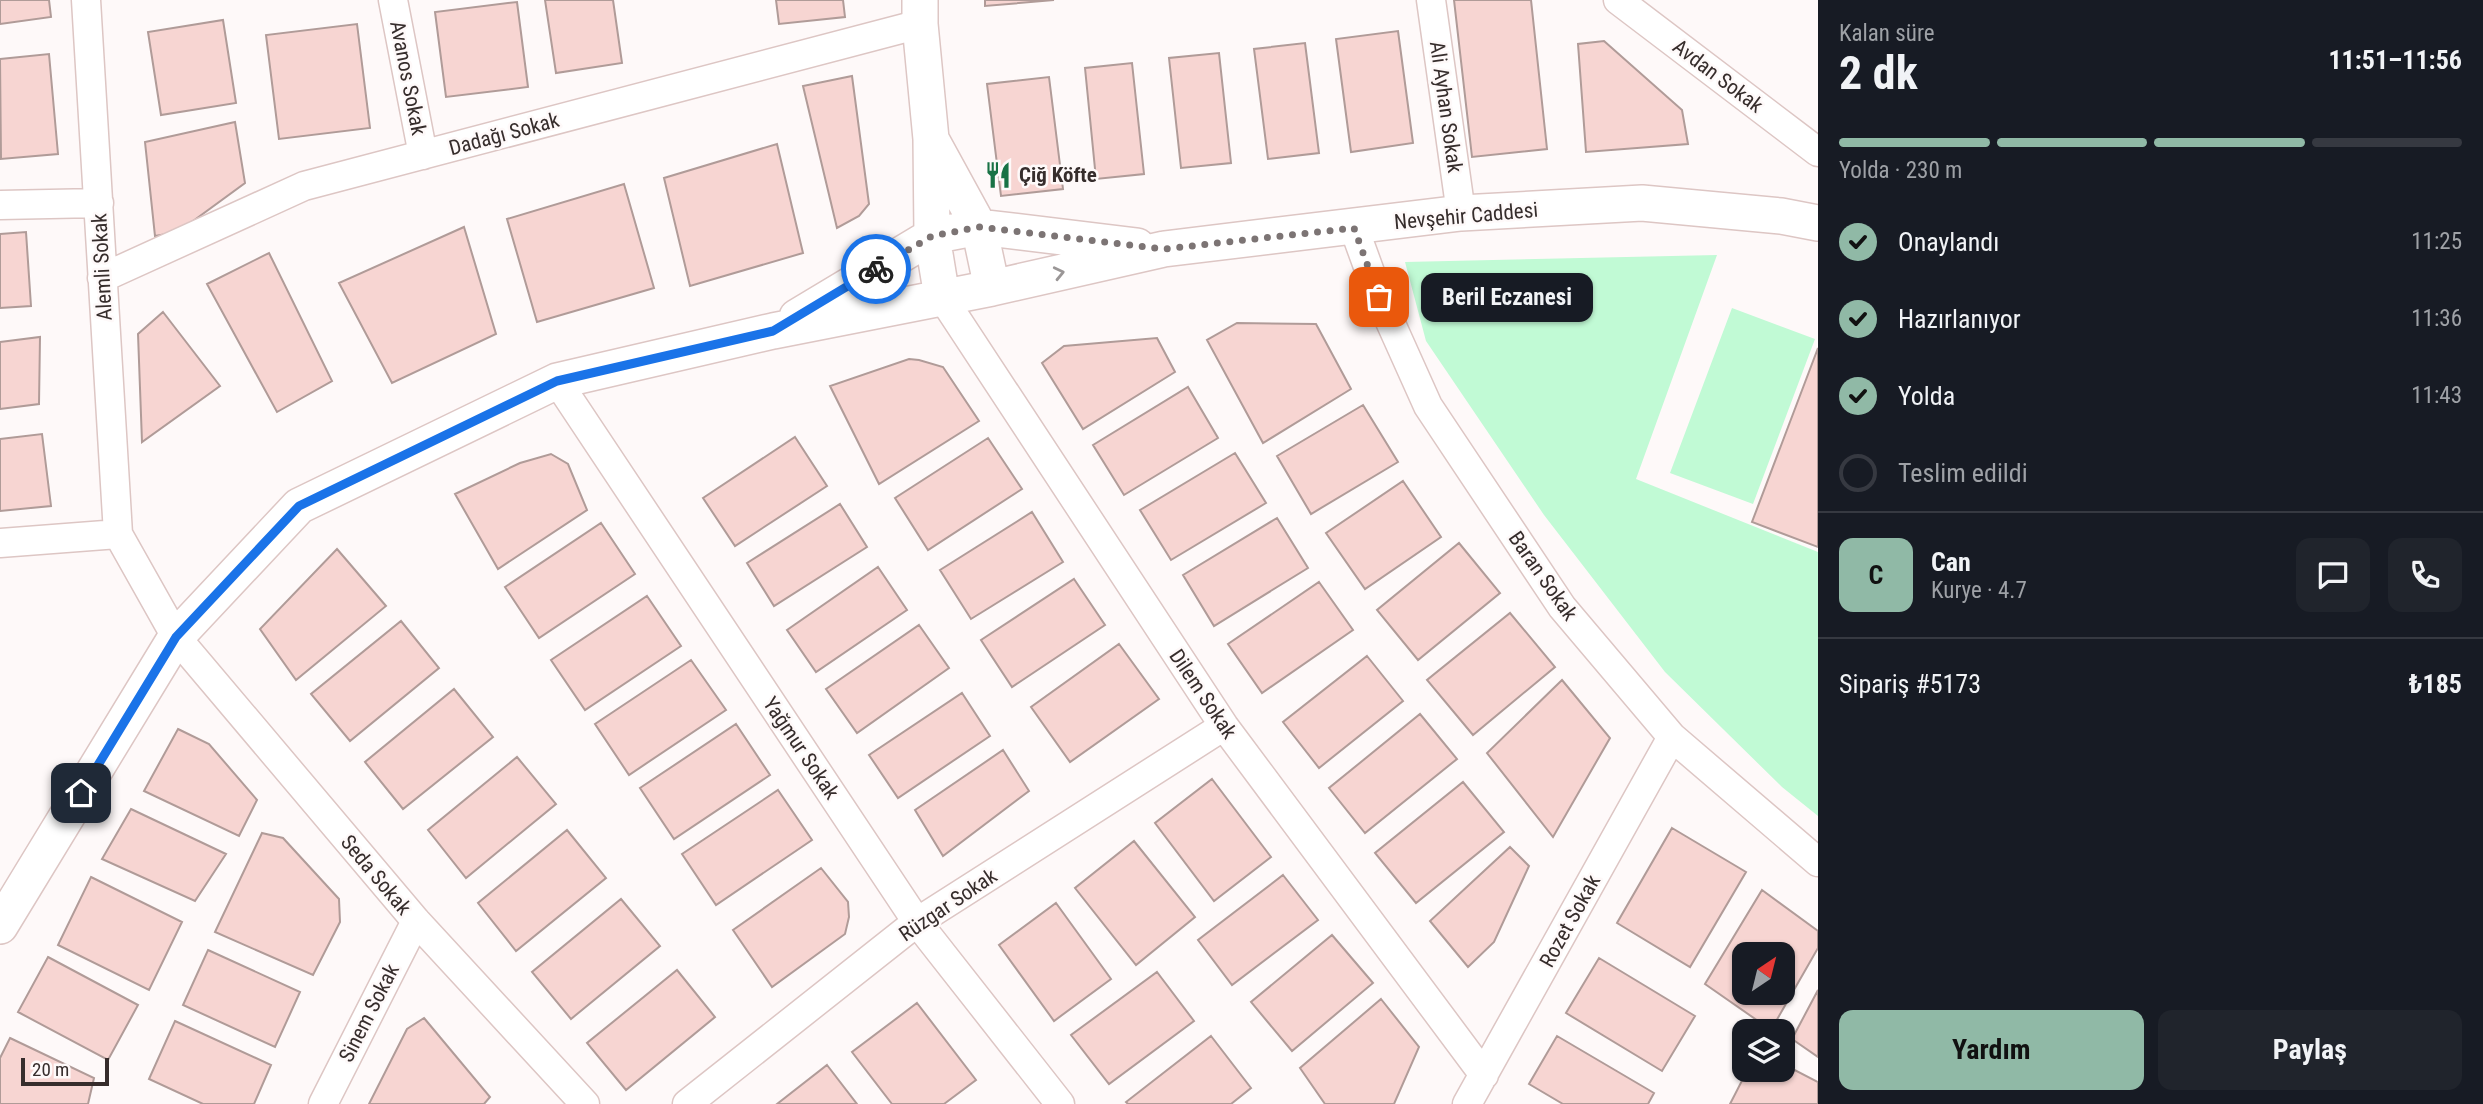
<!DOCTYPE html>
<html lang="tr">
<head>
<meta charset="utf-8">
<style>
  :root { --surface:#171b24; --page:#20242c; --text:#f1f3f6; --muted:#9ea1a6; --line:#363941; --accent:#90b9a6 }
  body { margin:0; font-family:"Roboto Condensed",sans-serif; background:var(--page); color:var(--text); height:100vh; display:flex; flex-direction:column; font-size:26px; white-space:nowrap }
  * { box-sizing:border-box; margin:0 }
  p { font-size:23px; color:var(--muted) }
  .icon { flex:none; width:38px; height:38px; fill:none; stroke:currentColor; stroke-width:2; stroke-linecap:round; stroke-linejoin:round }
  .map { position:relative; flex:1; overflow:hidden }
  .drawer { display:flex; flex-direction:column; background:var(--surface); width:665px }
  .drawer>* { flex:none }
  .needle { width:46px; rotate:35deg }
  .tools { position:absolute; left:1732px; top:942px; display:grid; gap:14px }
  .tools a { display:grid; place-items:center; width:63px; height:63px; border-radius:14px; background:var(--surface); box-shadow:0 2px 5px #0004; font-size:35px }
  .scale { position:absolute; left:21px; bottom:18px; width:88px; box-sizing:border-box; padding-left:7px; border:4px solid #362d2c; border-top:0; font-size:19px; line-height:24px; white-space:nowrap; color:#362d2c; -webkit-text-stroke:5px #fef9f9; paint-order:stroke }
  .pin { position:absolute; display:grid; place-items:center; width:60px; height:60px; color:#fff; margin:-30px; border-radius:14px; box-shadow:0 4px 10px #0006 }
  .courier { position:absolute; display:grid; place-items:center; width:70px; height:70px; margin:-35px; border:5px solid #1a73e8; border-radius:50%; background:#fff; color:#222; box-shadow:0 2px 9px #0007 }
  .bubble { position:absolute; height:49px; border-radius:14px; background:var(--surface); box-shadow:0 2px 5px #0004; font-size:23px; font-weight:700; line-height:49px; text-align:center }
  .summary em { font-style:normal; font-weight:700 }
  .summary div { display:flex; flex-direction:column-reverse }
  .summary { display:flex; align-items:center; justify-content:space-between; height:119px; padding:0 21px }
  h1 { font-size:46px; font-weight:700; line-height:52px }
  .bar { display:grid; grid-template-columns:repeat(4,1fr); gap:10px 7px; align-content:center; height:84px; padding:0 21px }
  .bar i { height:9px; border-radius:5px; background:var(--line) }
  .bar .on { background:var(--accent) }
  .bar p { grid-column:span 4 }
  .line { display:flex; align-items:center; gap:18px; padding:0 21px; border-top:2px solid var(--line) }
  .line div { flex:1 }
  .round { display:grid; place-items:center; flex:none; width:74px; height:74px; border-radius:14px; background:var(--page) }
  ol { padding:0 21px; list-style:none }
  li { display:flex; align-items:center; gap:21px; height:77px }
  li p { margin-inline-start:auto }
  li .icon { padding:7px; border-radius:50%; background:var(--accent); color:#111; stroke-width:4 }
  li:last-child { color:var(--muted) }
  li i { width:38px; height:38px; border:4px solid var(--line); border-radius:50% }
  .button { display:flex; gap:14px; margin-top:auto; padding:14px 21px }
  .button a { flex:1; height:80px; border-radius:14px; background:var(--accent); color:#111; font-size:28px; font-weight:700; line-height:80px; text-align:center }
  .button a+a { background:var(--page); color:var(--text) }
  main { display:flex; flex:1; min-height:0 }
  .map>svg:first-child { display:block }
  .green { fill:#c1fad5 }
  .building { fill:#f7d5d2; stroke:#b09b98; stroke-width:2; fill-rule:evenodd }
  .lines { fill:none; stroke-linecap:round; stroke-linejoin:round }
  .minor-casing { stroke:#ddc6c4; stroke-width:31 }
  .major-casing { stroke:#ddc6c4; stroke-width:38 }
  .minor { stroke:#fff; stroke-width:28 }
  .major { stroke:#fff; stroke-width:35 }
  .oneway { stroke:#9a9696 }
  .done { stroke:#7c7474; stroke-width:7; stroke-dasharray:0 12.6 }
  .route { stroke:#1a73e8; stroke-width:9 }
  .labels { text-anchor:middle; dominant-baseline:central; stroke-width:5; stroke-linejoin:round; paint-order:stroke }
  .street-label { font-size:21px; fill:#362d2c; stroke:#fef9f9 }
  .poi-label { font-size:21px; font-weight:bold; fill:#362d2c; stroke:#fef9f9; text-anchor:start }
</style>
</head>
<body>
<main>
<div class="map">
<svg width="1818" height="1104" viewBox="0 0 1818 1104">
  <rect width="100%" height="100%" fill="#fef9f9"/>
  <path class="green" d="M1717,255L1636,479L1818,552V816L1782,787L1665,672L1544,515L1426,341L1405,262Z
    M1732,308L1815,339L1753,504L1670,473Z"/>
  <path class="building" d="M0,0H49L51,17L0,24Z
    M545,0H613L622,63L556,73Z
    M776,0H843L845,17L779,24Z
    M985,0H1054L985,6Z
    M1454,0H1531L1547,149L1472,157Z
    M517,2L528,87L446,97L435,12Z
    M223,20L236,103L161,115L148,32Z
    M357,24L370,128L279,139L266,35Z
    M1398,31L1413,143L1351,152L1336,39Z
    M1604,41L1682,110L1688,144L1586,152L1578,44Z
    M1305,43L1319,153L1268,159L1254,49Z
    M1219,53L1231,163L1181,168L1169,58Z
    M49,54L58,154L1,159L0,59Z
    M1132,63L1144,174L1096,179L1085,68Z
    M852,76L869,204L859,216L837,228L803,86Z
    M1049,77L1063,189L1001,196L987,84Z
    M235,122L245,183L178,232L155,236L145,142Z
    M777,144L803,253L690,286L664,178Z
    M624,184L654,288L537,322L507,219Z
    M464,227L496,334L392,383L339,283Z
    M26,232L31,306L0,308V234Z
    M269,253L332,381L277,412L207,284Z
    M163,312L220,386L142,442L138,334Z
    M1237,323L1316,324L1351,389L1263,443L1207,340Z
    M40,337L39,404L0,409V342Z
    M1157,338L1175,372L1083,429L1042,363L1064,346Z
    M1818,348V547L1752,522Z
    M909,359L919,360L943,367L979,421L879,484L830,386Z
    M1188,387L1218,438L1124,495L1093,445Z
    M1363,405L1398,462L1311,514L1277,456Z
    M42,434L51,506L0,511V439Z
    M795,437L827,486L735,546L703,498Z
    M988,438L1022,489L928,550L895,498Z
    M1235,453L1266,503L1171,560L1140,510Z
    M551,454L568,464L587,510L498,569L455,494L520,463Z
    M1403,481L1441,537L1365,589L1326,533Z
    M840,504L867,547L774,606L747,563Z
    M1032,512L1063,562L971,619L940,570Z
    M1277,518L1308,568L1214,626L1183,575Z
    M601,523L635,574L539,638L505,587Z
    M1459,543L1500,593L1418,660L1377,610Z
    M337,549L386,606L296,680L260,629Z
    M878,567L907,610L816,672L787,630Z
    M1074,579L1105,625L1012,687L981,640Z
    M1319,582L1353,630L1262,693L1228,644Z
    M647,596L681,646L585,710L551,660Z
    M1510,613L1555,667L1473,735L1427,680Z
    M401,621L439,668L350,741L311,694Z
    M919,625L949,668L857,733L826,689Z
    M1119,644L1159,699L1070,762L1031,707Z
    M1367,656L1403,701L1319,768L1283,722Z
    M691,660L726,710L629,775L595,724Z
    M1562,680L1610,738L1553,837L1487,753Z
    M454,689L493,737L403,809L365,762Z
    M962,693L990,736L898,798L869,755Z
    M1420,714L1457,759L1365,833L1329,788Z
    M736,724L770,775L674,839L640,788Z
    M178,729L209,744L257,800L239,836L144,791Z
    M1003,750L1029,791L943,856L915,810Z
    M517,757L556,804L466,878L428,830Z
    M1212,779L1271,857L1214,901L1155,823Z
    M1463,782L1504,832L1416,903L1375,853Z
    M778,790L812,840L716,905L682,854Z
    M131,809L226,854L195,901L102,859Z
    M1672,828L1746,872L1690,967L1617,923Z
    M567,830L606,878L516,951L478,903Z
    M262,833L283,838L339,899L340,922L313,975L215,932Z
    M1134,841L1195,917L1136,965L1075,888Z
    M1510,847L1529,866L1494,942L1468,967L1430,921Z
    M821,868L848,902L849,917L845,934L772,987L733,930Z
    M1283,875L1318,920L1232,985L1198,940Z
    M91,877L182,922L149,990L58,945Z
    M1762,890L1818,931V948L1771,1030L1705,984ZM1745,954H1783V992H1745Z
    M621,899L660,946L571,1019L532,972Z
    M1056,903L1111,979L1054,1021L999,945Z
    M1332,935L1373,983L1292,1051L1251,1002Z
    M208,950L300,992L275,1047L183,1005Z
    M48,957L138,1005L108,1060L18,1012Z
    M1599,958L1695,1016L1662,1071L1566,1013Z
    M677,970L715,1017L626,1090L587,1043Z
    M1157,972L1194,1021L1109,1084L1071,1035Z
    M1818,990V1057L1792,1039Z
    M1381,999L1419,1047L1394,1104H1325L1300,1068Z
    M917,1003L976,1080L944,1104H892L852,1052Z
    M424,1018L490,1097L484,1104H369L407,1029Z
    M175,1021L271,1065L254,1104H203L149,1079Z
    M1211,1036L1251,1088L1231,1104H1128L1126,1102Z
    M1557,1036L1654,1093L1648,1104H1563L1529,1084Z
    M10,1038L94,1078L88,1104H0V1058Z
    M1783,1064L1818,1082V1104H1730L1748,1069H1783Z
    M827,1065L857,1104H777Z"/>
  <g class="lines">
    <defs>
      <path id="minor" d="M86,0L118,534
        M393,0L423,155
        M1431,0L1461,213
        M1618,0L1818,152
        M0,205L99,203
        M1354,228L1379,297L1428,406L1562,607L1672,737L1818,862
        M102,278L304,186L920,24
        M942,297L1224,726L1484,1075
        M557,381L917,922L1060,1104
        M0,543L118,534L176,637L416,921L585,1104
        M323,1104L416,921
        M687,1104L917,922L1224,726
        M1467,1104L1672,737"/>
      <path id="major" d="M920,0V24L931,139L932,236L942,297
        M933,143L979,227L992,288
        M797,317L932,236L979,227L1137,246
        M0,926L176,637L299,506L557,381L773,331L992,288L1164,249L1461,213L1642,203L1781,216L1818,223"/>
    </defs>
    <use href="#minor" class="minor-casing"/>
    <use href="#major" class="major-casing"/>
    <use href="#minor" class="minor"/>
    <use href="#major" class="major"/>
  </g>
  <defs><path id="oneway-chevron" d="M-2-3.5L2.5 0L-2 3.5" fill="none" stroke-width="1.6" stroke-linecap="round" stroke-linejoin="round" transform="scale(1.75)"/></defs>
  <use class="oneway" href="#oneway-chevron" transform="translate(1059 273) rotate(-13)"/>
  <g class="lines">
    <path class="done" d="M876,269L932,236L979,227L1164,249L1354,228L1379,297"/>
    <path class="route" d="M81,793L176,637L299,506L557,381L773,331L876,269"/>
  </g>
  <defs>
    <symbol id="restaurant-bare" viewBox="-9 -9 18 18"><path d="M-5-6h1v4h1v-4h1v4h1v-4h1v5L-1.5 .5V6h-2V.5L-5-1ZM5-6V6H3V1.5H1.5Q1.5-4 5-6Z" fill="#197245" stroke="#fef9f9" stroke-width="2.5" paint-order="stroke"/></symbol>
  </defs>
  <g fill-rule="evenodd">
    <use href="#restaurant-bare" x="979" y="156" width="38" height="38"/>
  </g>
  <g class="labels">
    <g class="street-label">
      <text transform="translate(1718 76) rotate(37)">Avdan Sokak</text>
      <text transform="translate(408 78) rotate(79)">Avanos Sokak</text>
      <text transform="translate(1446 107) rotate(82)">Ali Ayhan Sokak</text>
      <text transform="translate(504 134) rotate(-15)">Dadağı Sokak</text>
      <text transform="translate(1466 216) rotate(-5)">Nevşehir Caddesi</text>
      <text transform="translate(102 267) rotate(-93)">Alemli Sokak</text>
      <text transform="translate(1543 576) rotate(55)">Baran Sokak</text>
      <text transform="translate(1203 694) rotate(56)">Dilem Sokak</text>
      <text transform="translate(801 748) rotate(56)">Yağmur Sokak</text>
      <text transform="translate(376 875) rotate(50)">Seda Sokak</text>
      <text transform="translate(948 905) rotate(-34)">Rüzgar Sokak</text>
      <text transform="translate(1570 921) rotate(-61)">Rozet Sokak</text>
      <text transform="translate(369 1013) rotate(-63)">Sinem Sokak</text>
    </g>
    <g class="poi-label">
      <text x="1019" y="175">Çiğ Köfte</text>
    </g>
  </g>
</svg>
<div class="tools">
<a><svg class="needle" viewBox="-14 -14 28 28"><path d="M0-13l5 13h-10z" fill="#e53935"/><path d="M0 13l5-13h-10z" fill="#9ea1a6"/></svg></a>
<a><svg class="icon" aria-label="layers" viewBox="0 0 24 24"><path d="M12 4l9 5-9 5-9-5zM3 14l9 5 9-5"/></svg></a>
</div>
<div class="scale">20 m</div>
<div class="pin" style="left:1379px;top:297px;background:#ea580c"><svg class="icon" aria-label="bag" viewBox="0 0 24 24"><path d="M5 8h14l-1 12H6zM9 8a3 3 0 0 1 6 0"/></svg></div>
<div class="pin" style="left:81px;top:793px;background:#1f2937"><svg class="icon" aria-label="home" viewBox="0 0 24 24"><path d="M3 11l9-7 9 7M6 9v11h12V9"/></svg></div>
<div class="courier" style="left:876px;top:269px"><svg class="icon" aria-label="bike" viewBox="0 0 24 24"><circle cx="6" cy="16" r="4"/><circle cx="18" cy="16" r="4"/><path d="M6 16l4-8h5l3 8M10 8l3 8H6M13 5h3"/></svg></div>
<div class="bubble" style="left:1421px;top:273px;width:172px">Beril Eczanesi</div>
</div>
<section class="drawer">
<div class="summary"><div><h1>2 dk</h1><p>Kalan süre</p></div><em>11:51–11:56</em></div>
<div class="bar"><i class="on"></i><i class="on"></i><i class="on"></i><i></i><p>Yolda · 230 m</p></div>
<ol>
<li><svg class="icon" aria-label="check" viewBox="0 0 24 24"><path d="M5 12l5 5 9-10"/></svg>Onaylandı<p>11:25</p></li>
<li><svg class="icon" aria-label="check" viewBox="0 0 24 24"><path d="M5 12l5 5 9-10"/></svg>Hazırlanıyor<p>11:36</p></li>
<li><svg class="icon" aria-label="check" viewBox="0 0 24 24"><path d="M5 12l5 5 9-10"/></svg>Yolda<p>11:43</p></li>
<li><i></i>Teslim edildi</li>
</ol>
<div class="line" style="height:126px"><b class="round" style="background:var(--accent);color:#111">C</b><div><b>Can</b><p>Kurye · 4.7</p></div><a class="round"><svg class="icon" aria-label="chat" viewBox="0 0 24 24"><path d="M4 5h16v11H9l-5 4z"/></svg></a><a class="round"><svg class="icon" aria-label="phone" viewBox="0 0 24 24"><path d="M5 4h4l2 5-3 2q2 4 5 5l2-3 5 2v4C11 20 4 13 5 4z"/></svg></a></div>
<div class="line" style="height:91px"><div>Sipariş #5173</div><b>₺185</b></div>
<div class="button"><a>Yardım</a><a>Paylaş</a></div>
</section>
</main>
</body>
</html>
